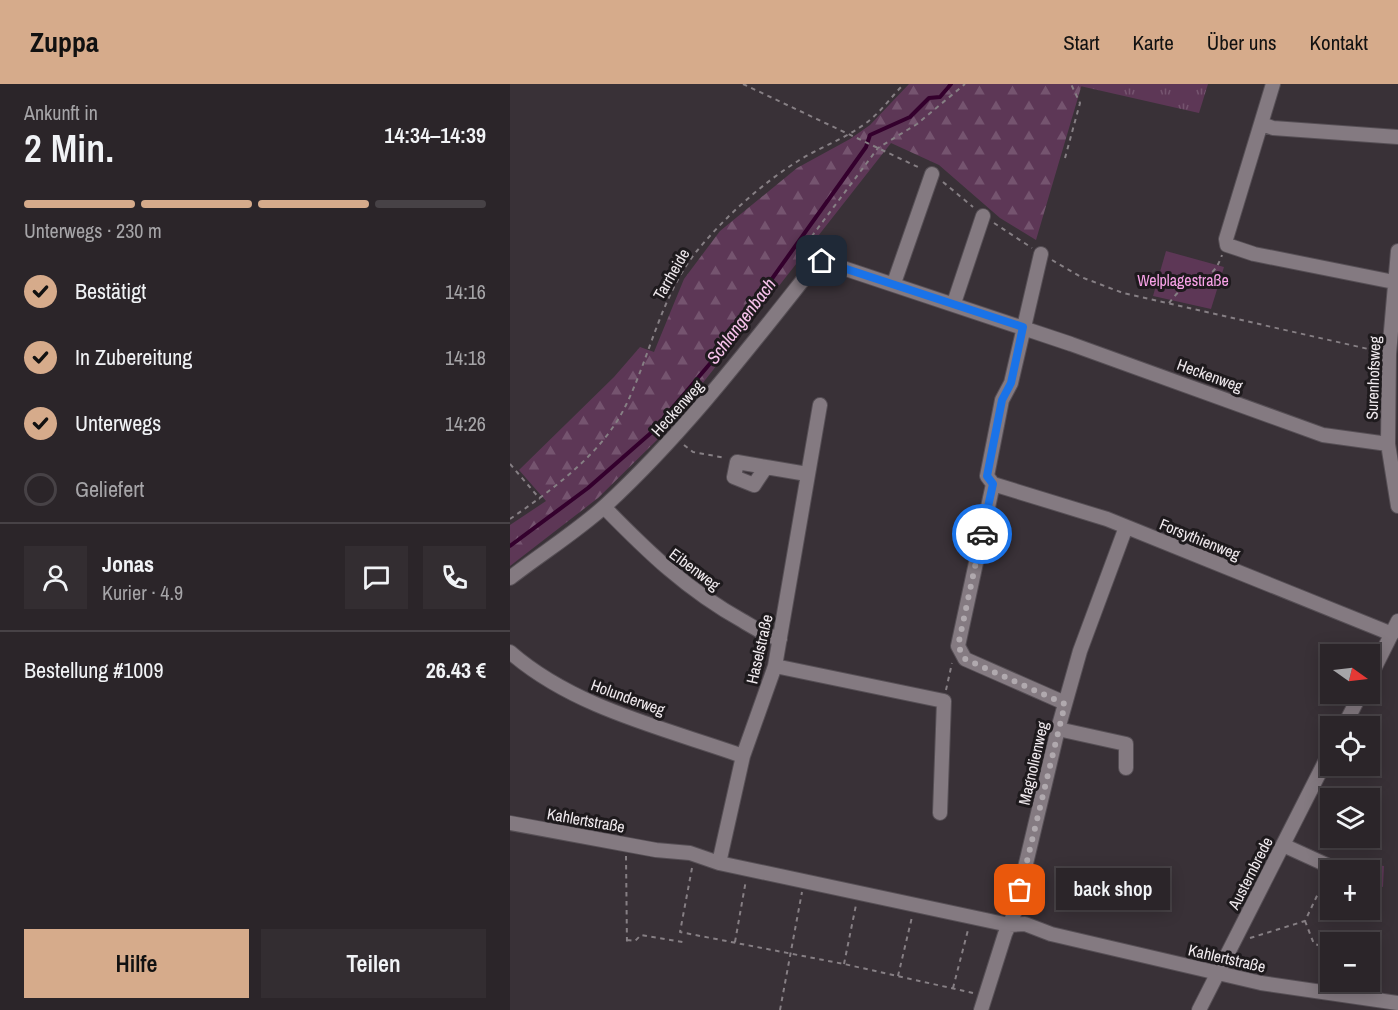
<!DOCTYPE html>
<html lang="de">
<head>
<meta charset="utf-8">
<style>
  :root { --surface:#2b2529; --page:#332d31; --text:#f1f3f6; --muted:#a6a5a8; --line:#474246; --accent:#d6ab8b }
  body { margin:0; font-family:"Archivo Narrow",sans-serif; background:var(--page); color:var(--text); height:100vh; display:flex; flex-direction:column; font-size:22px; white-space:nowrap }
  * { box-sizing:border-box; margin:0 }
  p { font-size:20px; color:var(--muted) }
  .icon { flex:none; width:33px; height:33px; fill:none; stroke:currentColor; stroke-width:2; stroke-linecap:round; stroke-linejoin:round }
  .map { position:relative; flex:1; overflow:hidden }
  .details { display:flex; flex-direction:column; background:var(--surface); width:510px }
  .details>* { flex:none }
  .needle { width:39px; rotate:104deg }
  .buttons { position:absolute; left:810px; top:560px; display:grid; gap:12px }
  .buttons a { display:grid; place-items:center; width:60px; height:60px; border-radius:0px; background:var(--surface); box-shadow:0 3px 15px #0003,0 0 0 2px var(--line); font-size:30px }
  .pin { position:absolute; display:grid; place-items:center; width:51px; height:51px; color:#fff; margin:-26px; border-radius:12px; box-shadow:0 3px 9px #0006 }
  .courier { position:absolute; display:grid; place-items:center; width:60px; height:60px; margin:-30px; border:4px solid #1a73e8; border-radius:50%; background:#fff; color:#222; box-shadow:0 2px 8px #0007 }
  .bubble { position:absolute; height:42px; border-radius:0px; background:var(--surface); box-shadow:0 3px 15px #0003,0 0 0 2px var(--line); font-size:20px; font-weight:600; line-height:42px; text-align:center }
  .headline em { font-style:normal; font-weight:600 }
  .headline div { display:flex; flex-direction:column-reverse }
  .headline { display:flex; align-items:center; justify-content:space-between; height:102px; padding:0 24px }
  h1 { font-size:39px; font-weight:600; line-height:45px }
  .bar { display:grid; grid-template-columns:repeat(4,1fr); gap:9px 6px; align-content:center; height:72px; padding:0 24px }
  .bar i { height:8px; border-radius:4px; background:var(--line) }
  .bar .on { background:var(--accent) }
  .bar p { grid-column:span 4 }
  .line { display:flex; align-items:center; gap:15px; padding:0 24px; border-top:2px solid var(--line) }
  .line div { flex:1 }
  .round { display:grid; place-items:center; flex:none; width:63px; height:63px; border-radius:0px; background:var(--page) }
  ol { padding:0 24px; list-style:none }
  li { display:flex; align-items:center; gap:18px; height:66px }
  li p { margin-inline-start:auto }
  li .icon { padding:6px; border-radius:50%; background:var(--accent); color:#111; stroke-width:4 }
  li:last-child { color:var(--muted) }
  li i { width:33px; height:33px; border:3px solid var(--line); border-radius:50% }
  .action { display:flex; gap:12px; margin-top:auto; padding:12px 24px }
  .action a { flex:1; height:69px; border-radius:0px; background:var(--accent); color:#111; font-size:24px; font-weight:600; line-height:69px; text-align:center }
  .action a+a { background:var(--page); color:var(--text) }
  header { display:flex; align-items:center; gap:36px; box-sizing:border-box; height:84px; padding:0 30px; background:var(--accent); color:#111 }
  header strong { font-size:28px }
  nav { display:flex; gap:33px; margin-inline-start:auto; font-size:21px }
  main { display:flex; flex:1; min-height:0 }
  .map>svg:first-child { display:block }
  .grass { fill:url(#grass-tufts) }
  .forest { fill:url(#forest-firs) }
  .park { fill:#5d3756 }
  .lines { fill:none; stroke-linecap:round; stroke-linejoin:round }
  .stream { stroke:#34002d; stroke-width:4 }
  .minor-casing { stroke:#564f55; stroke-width:16 }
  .path { stroke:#867f84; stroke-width:2; stroke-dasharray:4.5 4.5; stroke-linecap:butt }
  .minor { stroke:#847a81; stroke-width:14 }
  .done { stroke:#b0a9ae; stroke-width:6; stroke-dasharray:0 10.8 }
  .route { stroke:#1a73e8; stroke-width:8 }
  .labels { text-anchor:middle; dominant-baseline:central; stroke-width:6; stroke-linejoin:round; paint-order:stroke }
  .street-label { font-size:16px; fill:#f0eaee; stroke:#1e1a1d }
  .park-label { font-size:16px; fill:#faa3e9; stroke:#1e1a1d }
  .water-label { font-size:18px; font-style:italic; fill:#f8c3ec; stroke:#1e1a1d }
</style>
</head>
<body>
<header>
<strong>Zuppa</strong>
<nav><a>Start</a><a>Karte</a><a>Über uns</a><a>Kontakt</a></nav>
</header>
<main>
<section class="details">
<div class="headline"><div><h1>2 Min.</h1><p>Ankunft in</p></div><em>14:34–14:39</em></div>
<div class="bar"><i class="on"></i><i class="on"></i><i class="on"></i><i></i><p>Unterwegs · 230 m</p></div>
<ol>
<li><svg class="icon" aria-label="check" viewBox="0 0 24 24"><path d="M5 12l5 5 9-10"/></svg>Bestätigt<p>14:16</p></li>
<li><svg class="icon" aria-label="check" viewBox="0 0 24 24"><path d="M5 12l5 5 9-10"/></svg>In Zubereitung<p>14:18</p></li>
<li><svg class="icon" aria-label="check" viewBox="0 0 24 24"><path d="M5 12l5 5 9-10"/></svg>Unterwegs<p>14:26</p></li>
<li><i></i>Geliefert</li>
</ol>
<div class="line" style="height:108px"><a class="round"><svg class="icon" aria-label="person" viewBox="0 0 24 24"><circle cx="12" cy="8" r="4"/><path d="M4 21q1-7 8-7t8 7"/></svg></a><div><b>Jonas</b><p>Kurier · 4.9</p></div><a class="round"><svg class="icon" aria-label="chat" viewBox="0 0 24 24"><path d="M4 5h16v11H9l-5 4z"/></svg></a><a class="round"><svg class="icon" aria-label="phone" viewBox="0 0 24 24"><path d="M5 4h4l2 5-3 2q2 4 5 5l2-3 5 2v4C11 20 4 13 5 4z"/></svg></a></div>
<div class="line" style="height:78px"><div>Bestellung #1009</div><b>26.43 €</b></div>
<div class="action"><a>Hilfe</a><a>Teilen</a></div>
</section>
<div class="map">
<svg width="888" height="926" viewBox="0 0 888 926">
  <defs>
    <pattern id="grass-tufts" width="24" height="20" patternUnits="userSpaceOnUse" patternTransform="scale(1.5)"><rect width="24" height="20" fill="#5d3756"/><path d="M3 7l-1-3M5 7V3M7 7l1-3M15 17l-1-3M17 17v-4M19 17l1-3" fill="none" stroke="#75546f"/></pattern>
    <pattern id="forest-firs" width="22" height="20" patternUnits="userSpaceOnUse" patternTransform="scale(1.5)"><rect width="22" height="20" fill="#5d3756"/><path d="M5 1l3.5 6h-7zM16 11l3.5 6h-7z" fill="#75546f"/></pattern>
  </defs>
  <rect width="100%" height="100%" fill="#393137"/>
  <path class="grass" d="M572,0H698L689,29L570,2Z"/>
  <path class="forest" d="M399,0H572L526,156L490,134L429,81L381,59L152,351L88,414L0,482V441L36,417L9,386L104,293L130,263L144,268L174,195L210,147L287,84L340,55L360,41Z"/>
  <path class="park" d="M656,167L714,183L701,225L643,212Z
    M834,777L874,782L873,803L860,800V786H832Z"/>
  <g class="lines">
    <path class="stream" d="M0,462L78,404L142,348L209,269L356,63L360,51L400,33L419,14L430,13L441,0"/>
    <defs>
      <path id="minor" d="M763,0L716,155L717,161L744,170L884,198
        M752,40L763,44L888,53
        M888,167L879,270L878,360L888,422
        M531,170L501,299L492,316L477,392L483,400L448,562L455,575L555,619
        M384,199L422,90
        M444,219L473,132
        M256,383L227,378L224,393L244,401L256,383L297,390
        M483,400L597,435L882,550
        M94,423C138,468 177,506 233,537C245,544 256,552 270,555
        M0,494C31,470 66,448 95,422C172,351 235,269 300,187L312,177L561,260L813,351L878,360
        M0,568C64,624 154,644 233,672
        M265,582L434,617L430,729
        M860,593L888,537
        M834,642L851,609
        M548,645L616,660V684
        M0,739L146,766L180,769L209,779L499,841L515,840L541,850L751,899L888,919
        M773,761L819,782L831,784
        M209,779L233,672L265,582L310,321
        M471,926L495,850L504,830L548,645L570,567L616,443
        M689,926L820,668"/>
    </defs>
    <use href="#minor" class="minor-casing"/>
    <path class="path" d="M233,0L410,84
      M555,74L570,19L561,0
      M433,98L463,123
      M484,139L522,164
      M302,170L300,166L302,152L368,64L407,40L455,0
      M542,176L571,193L613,209L867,267
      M659,219C664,213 669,206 676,202C695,190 703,196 712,171
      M174,361L183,368L216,374
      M0,380L30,415
      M0,435C42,406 93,369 116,321C140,272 151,212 186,168C214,134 251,100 288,77C310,63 335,55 356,39C370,29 381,13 394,0
      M436,606L442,579
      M116,772L117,862
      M182,784L170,848L334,880L463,909
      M795,837L804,860L812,862L820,871
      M740,854L795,837L815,795
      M117,856L125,857L131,851L173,858
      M225,858L236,796
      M334,880L346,821
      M388,892L402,833
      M443,904L458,846
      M270,926L292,808"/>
    <use href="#minor" class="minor"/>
  </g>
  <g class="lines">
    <path class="done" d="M472,450L448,562L455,575L555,620L510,806"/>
    <path class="route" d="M312,177L513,243L501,299L492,316L477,392L483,400L472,450"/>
  </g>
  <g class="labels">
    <g class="street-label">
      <text transform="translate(161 190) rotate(-60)">Tarrheide</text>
      <text transform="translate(700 291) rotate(20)">Heckenweg</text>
      <text transform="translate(863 294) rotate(-88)">Surenhofsweg</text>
      <text transform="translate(167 324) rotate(-48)">Heckenweg</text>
      <text transform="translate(690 455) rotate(22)">Forsythienweg</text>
      <text transform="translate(185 485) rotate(37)">Eibenweg</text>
      <text transform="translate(249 565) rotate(-77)">Haselstraße</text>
      <text transform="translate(118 613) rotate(20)">Holunderweg</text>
      <text transform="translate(523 679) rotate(-77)">Magnolienweg</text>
      <text transform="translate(76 736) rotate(10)">Kahlertstraße</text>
      <text transform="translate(740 789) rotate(-63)">Austernbrede</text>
      <text transform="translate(717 874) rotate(13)">Kahlertstraße</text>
    </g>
    <g class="park-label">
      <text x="673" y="196">Welplagestraße</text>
    </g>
    <g class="water-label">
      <text transform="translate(231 237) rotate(-53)">Schlangenbach</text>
    </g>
  </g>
</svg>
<div class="buttons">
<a><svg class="needle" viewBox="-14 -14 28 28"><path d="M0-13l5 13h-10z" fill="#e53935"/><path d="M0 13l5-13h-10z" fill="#a6a5a8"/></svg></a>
<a><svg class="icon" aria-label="locate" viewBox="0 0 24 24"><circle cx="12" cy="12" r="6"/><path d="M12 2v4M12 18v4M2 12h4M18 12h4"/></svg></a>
<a><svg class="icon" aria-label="layers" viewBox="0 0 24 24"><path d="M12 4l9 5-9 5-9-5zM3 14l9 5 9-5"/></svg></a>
<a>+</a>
<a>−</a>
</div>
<div class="pin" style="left:510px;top:806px;background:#ea580c"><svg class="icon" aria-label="bag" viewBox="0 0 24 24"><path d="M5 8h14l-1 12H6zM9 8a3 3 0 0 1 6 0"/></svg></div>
<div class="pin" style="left:312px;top:177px;background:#1f2937"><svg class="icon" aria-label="home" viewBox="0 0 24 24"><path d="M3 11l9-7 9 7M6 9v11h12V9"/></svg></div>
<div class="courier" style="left:472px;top:450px"><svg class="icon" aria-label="car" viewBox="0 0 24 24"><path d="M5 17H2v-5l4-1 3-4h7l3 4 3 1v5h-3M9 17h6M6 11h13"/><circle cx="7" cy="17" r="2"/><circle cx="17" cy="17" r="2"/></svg></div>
<div class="bubble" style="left:546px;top:784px;width:114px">back shop</div>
</div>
</main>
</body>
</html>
